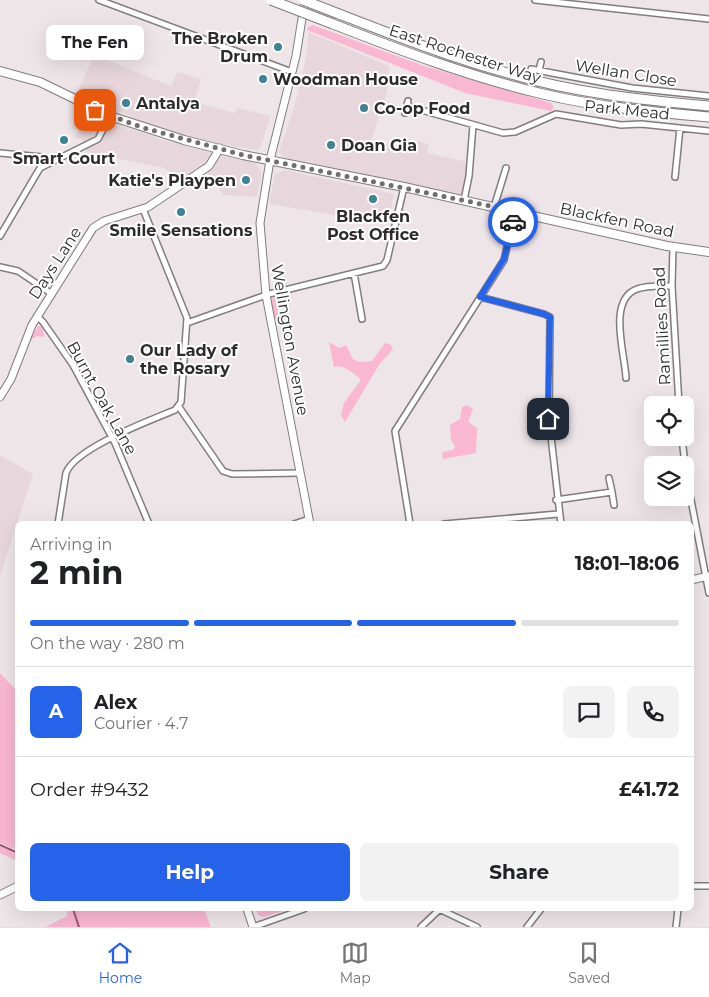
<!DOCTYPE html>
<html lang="en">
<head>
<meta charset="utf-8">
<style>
  :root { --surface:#fff; --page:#f2f2f2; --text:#202124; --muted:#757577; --line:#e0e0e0; --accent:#2563eb }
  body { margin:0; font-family:Montserrat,sans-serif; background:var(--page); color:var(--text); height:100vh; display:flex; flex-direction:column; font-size:19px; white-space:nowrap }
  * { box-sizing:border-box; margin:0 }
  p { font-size:16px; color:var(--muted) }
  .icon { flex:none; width:28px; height:28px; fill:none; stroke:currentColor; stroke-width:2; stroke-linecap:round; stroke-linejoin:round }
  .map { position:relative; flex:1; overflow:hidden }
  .drawer { position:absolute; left:15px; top:521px; width:679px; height:390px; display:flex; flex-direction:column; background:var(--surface); border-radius:8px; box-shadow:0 5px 20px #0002 }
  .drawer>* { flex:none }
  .controls { position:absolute; left:644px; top:396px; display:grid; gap:10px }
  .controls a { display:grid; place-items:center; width:50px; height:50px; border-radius:8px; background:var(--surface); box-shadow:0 5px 20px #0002; font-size:25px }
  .pin { position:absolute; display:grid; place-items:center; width:42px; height:42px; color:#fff; margin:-21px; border-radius:10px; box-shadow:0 2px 8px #0006 }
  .courier { position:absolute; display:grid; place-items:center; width:50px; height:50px; margin:-25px; border:4px solid #2563eb; border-radius:50%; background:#fff; color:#222; box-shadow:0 1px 6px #0007 }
  .bubble { position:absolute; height:35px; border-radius:8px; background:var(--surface); box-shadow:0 5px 20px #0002; font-size:16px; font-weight:700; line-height:35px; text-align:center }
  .overview em { font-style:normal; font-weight:700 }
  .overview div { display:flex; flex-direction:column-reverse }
  .overview { display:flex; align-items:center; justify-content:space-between; height:85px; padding:0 15px }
  h1 { font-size:32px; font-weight:700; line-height:38px }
  .bar { display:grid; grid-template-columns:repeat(4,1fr); gap:8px 5px; align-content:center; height:60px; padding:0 15px }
  .bar i { height:6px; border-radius:4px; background:var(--line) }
  .bar .selected { background:var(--accent) }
  .bar p { grid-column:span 4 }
  .line { display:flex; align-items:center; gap:12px; padding:0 15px; border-top:1px solid var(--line) }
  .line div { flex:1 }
  .round { display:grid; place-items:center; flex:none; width:52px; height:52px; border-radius:8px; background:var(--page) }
  .primary-button { display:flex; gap:10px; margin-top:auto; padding:10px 15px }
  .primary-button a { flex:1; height:58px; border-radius:8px; background:var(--accent); color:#fff; font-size:20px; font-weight:700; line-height:58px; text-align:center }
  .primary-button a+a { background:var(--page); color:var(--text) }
  .tabs { display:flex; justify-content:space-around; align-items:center; height:70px; border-top:1px solid var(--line); background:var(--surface); font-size:14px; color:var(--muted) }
  .tabs a { display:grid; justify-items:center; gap:2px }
  .tabs .selected { color:var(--accent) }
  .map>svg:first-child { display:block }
  .built { fill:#e7d7dd }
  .green { fill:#fab7d1 }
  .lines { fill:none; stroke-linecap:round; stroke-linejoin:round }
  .stream { stroke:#975873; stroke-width:2 }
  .street-casing { stroke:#837c7e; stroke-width:8 }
  .secondary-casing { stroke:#837c7e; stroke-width:9 }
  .primary-casing { stroke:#837c7e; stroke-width:10 }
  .highway-casing { stroke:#837c7e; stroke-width:11 }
  .street { stroke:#fff; stroke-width:5 }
  .secondary { stroke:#fff; stroke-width:7 }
  .primary { stroke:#fff; stroke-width:8 }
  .highway { stroke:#fff; stroke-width:9 }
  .highway-bridge-casing { stroke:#837c7e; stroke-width:11; stroke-linecap:butt }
  .highway-bridge { stroke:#fff; stroke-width:9 }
  .done { stroke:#716c6e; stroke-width:5; stroke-dasharray:0 9 }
  .route { stroke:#2563eb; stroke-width:6 }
  .poi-dot { fill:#3e8391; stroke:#fff; stroke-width:2 }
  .labels { text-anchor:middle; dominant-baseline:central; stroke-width:4; stroke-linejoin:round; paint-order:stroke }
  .poi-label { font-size:16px; font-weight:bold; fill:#2e2b2c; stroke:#fff; text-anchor:start }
  .street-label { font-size:16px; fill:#2e2b2c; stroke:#fff }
</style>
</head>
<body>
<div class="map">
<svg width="709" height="927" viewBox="0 0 709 927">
  <rect width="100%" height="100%" fill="#eee5e8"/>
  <path class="built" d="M308,32L389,66L387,92L371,140L400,147L402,137L429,144L427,153L467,162L464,197L286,159L279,152L296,101L307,54Z
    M94,55L171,86L177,72L201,79L194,102L235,113L237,108L270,116L261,147L257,150L231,146L187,136L143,122L77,93Z
    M88,112L103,120L167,141L255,163L262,172L257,197L223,195L204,167L183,181L164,168L87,152L82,140L75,137Z
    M285,170L394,194L388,224L269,204L275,174Z
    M0,455L33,474L0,576Z"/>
  <path class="green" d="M313,25L424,66L551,103L554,107L551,111L465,93L307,30L308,27Z
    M275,297L280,321L274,322L270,300Z
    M38,326L42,327L45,337L37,336L30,340Z
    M329,342L339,348L346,345L353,359L359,362L372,361L385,343L390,344L393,349L379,365L345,422L341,415L344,403L361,380C355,373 343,364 334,367Z
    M467,405L473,409L468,422L477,428L476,453L443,459L442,452L453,450L455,447L451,440L450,425L460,419L462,407Z
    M0,673L17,691V850L0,843Z
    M0,846L17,854V861L0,853Z
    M67,909H204L211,927H45L67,916Z
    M256,909H290L263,917L258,915Z"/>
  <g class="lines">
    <path class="stream" d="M0,845L18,853
      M73,909L79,927"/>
    <defs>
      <path id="street" d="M99,0L292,72
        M535,0L709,19
        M531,69L632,88L709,96
        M539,70L541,62
        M407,106L503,133L515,132L556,114L621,125L641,124L709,131
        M405,113L408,101
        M0,153L42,157L48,163
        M675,177L680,128
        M464,200L469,176L473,125
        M494,207L506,168
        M0,236L40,168L98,139L110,116
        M673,247L672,286L679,405
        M0,267L18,271L52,294
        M354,273L362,319
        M480,297L544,314L550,317L549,419L561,524
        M37,316L43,322L73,365L115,443L149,524
        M187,323L269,294L383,266L387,260L404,187
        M626,378C625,354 607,300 637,289C647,285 661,286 672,286
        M179,407L223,471L232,474L300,473
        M682,438L685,465
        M685,469L709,593
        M612,492L614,505
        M556,500L612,492L609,478
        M58,524L66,473C75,448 151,420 175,410L181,402L187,318L143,209
        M294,524L309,519
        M410,524L395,431L504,260L515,211
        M444,524L558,514
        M691,886H709
        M439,909L477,927
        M253,927L304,909
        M421,927L440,909
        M527,927L541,909
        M676,927L678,909"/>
      <path id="secondary" d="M305,0L296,56L270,160L260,223L266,295L310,524
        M0,397L11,379L32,325L93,228L104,221L148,207L209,166L220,148
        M691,580L709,576
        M0,895L18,886
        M247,909L253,927"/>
      <path id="primary" d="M0,71L40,82L110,116L184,140L243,155L404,187L667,246L709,252"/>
      <path id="highway" d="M339,14C396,36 452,58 511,74C575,93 642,100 709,106
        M333,24C402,51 471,77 543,94C598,107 653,112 709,117"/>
    </defs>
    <use href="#street" class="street-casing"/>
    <use href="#secondary" class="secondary-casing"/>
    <use href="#primary" class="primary-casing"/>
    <use href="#highway" class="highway-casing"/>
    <use href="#street" class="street"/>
    <use href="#secondary" class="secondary"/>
    <use href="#primary" class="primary"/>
    <use href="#highway" class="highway"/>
    <defs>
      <path id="highway-bridge" d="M271,0L333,24
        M303,0L339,14"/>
    </defs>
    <use href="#highway-bridge" class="highway-bridge-casing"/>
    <use href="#highway-bridge" class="highway-bridge"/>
  </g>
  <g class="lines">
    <path class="done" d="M95,110L144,128L243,155L515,211L513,222"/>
    <path class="route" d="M513,222L504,259L480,297L544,314L550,317L548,419"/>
  </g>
  <g class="poi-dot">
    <circle cx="278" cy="47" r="5"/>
    <circle cx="263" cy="79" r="5"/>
    <circle cx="126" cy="103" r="5"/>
    <circle cx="364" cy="108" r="5"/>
    <circle cx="64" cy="140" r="5"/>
    <circle cx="331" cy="145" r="5"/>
    <circle cx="246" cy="180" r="5"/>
    <circle cx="373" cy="199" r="5"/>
    <circle cx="181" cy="212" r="5"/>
    <circle cx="130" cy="359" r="5"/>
  </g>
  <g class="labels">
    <g class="poi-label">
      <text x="268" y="38" text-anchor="end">The Broken<tspan x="268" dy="18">Drum</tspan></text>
      <text x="273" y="79">Woodman House</text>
      <text x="136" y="103">Antalya</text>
      <text x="374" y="108">Co-op Food</text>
      <text x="341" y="145">Doan Gia</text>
      <text x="64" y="158" text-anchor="middle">Smart Court</text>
      <text x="236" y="180" text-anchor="end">Katie's Playpen</text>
      <text x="373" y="216" text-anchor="middle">Blackfen<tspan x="373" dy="18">Post Office</tspan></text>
      <text x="181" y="230" text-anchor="middle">Smile Sensations</text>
      <text x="140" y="350">Our Lady of<tspan x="140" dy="18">the Rosary</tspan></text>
    </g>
    <g class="street-label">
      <text transform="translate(465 54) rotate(18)">East Rochester Way</text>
      <text transform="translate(626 73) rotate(9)">Wellan Close</text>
      <text transform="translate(627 110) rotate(6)">Park Mead</text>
      <text transform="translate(617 220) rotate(12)">Blackfen Road</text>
      <text transform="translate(55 263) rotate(-57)">Days Lane</text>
      <text transform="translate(662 326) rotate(-93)">Ramillies Road</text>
      <text transform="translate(290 340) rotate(80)">Wellington Avenue</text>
      <text transform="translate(102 398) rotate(61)">Burnt Oak Lane</text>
    </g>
  </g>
</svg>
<div class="controls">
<a><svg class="icon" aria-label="locate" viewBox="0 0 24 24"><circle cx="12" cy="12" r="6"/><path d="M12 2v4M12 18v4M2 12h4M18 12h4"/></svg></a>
<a><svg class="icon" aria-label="layers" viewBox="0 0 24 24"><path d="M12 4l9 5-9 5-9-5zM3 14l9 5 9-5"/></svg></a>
</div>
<div class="pin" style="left:95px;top:110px;background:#ea580c"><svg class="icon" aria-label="bag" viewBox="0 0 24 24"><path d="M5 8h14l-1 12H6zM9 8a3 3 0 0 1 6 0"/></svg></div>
<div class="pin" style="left:548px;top:419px;background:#1f2937"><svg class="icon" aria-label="home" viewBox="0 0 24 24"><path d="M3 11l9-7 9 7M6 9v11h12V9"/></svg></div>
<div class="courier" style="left:513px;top:222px"><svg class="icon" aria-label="car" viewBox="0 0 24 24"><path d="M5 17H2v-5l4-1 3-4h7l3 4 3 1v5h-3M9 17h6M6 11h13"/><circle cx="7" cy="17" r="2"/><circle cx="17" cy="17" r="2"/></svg></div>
<div class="bubble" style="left:46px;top:25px;width:98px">The Fen</div>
<section class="drawer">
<div class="overview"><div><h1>2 min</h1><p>Arriving in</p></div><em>18:01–18:06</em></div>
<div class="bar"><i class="selected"></i><i class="selected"></i><i class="selected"></i><i></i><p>On the way · 280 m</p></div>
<div class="line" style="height:90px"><b class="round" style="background:var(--accent);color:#fff">A</b><div><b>Alex</b><p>Courier · 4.7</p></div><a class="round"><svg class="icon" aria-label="chat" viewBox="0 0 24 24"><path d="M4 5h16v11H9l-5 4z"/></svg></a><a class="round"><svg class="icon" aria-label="phone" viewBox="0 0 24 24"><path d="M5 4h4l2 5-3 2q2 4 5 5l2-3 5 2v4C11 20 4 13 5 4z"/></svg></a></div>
<div class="line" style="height:65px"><div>Order #9432</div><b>£41.72</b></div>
<div class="primary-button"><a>Help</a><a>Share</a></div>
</section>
</div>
<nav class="tabs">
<a class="selected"><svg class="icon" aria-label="home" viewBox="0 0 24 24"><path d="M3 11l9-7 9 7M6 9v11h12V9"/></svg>Home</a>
<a><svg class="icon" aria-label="map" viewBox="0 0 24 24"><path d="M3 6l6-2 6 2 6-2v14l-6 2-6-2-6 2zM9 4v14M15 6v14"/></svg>Map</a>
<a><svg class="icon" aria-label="saved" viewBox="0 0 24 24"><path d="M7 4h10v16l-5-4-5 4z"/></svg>Saved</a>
</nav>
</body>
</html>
